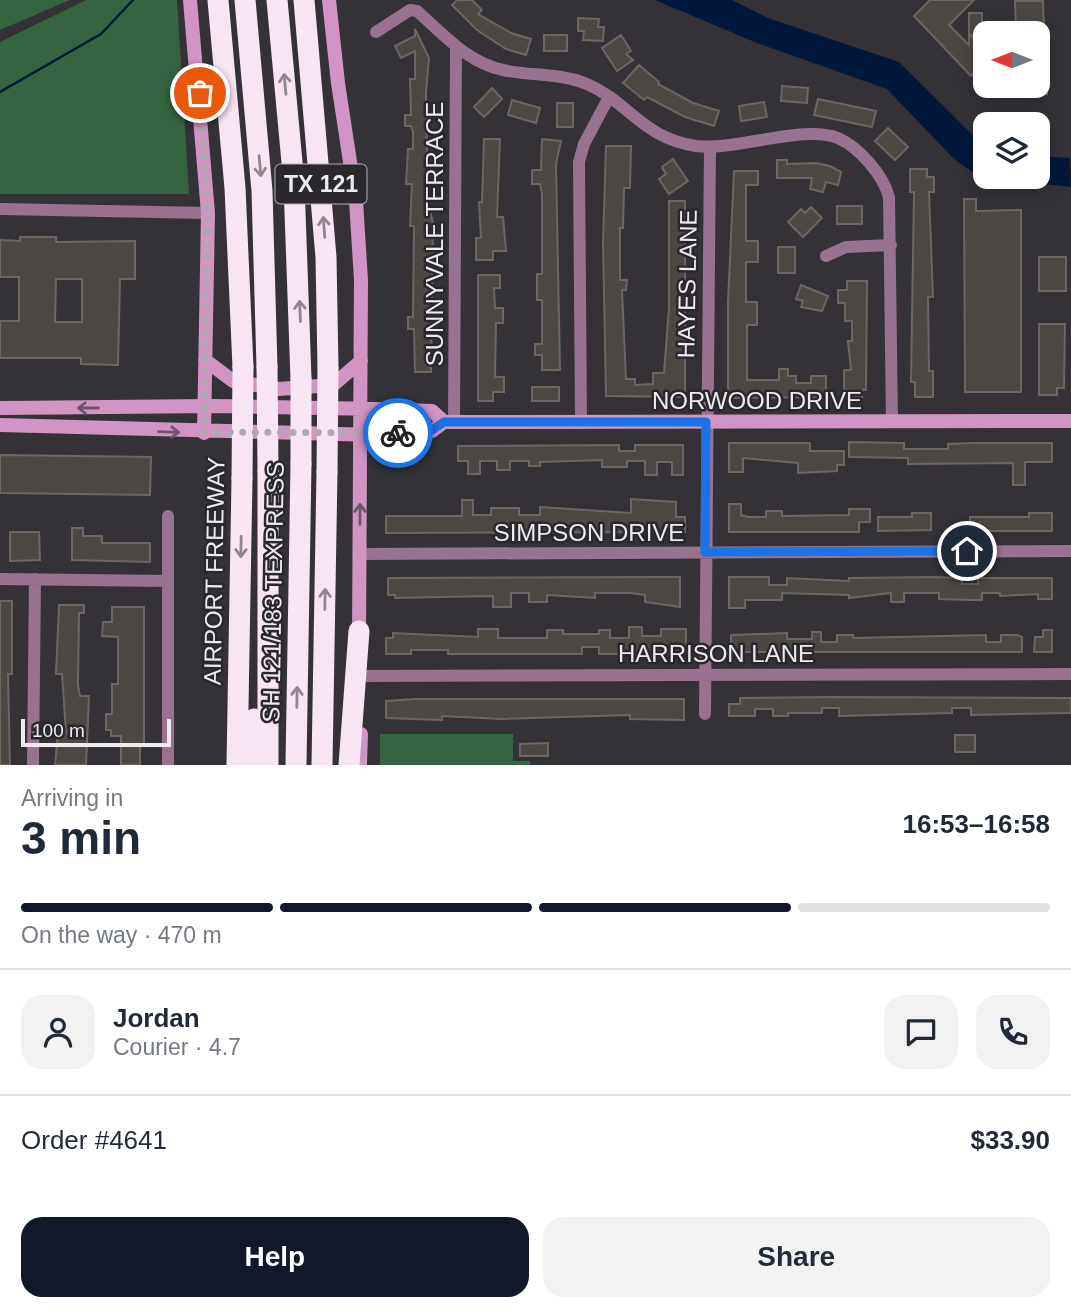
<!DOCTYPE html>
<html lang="en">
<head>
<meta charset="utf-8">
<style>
  :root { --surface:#fff; --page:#f2f2f3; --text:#1f2937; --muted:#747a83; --line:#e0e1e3; --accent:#111827 }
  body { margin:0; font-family:Helvetica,sans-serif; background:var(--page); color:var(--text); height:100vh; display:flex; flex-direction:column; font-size:26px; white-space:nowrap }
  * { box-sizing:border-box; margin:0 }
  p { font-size:23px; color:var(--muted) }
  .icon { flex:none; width:38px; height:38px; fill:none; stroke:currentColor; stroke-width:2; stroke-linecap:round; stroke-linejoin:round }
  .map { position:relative; height:765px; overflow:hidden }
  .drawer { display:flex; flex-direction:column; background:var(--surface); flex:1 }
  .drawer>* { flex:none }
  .needle { width:46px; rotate:270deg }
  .controls { position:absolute; left:973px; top:21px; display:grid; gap:14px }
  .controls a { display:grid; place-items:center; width:77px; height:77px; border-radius:14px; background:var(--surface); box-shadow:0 4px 18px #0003; font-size:35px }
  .scale { position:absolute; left:21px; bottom:18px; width:150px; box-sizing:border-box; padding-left:7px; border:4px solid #edebef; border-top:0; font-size:19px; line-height:24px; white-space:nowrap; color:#edebef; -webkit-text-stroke:5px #2a282d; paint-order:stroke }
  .pin { position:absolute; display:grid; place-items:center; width:60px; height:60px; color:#fff; margin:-30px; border:4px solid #fff; border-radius:50%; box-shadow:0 2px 7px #0007 }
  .courier { position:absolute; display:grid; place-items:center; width:70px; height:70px; margin:-35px; border:5px solid #1a73e8; border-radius:50%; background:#fff; color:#222; box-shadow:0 2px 9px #0007 }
  .head em { font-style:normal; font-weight:800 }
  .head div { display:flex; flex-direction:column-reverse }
  .head { display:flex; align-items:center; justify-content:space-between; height:119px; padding:0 21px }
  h1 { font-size:46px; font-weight:800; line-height:52px }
  .bar { display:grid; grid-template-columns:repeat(4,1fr); gap:10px 7px; align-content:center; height:84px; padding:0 21px }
  .bar i { height:9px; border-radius:5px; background:var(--line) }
  .bar .on { background:var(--accent) }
  .bar p { grid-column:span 4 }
  .line { display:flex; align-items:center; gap:18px; padding:0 21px; border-top:2px solid var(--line) }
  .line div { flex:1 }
  .round { display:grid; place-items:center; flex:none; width:74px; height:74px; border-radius:21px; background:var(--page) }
  .action { display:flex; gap:14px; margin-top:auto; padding:14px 21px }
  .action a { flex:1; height:80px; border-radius:21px; background:var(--accent); color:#fff; font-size:28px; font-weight:800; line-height:80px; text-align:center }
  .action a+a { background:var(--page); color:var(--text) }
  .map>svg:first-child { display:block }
  .green { fill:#356441 }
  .water { fill:#00183c }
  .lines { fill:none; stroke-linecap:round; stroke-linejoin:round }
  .stream { stroke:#00183c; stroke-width:2.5 }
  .building { fill:#4c4843; stroke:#6c6762; stroke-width:2; fill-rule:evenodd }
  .street { stroke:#98728f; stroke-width:12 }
  .secondary { stroke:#d295c3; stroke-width:14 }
  .highway { stroke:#f8e5f3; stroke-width:21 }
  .highway-bridge { stroke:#f8e5f3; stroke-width:21 }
  .oneway { stroke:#918690 }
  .oneway2 { stroke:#6d5469 }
  .done { stroke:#acaaaf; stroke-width:7; stroke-dasharray:0 12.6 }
  .route { stroke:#1a73e8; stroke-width:9 }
  .labels { text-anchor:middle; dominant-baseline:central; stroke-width:5; stroke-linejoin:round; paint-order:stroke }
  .shield { fill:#2a282d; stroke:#b2b0b5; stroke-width:2 }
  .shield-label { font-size:23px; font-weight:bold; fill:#edebef }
  .street-label { font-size:24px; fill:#edebef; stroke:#2a282d }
</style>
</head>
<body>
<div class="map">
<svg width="1071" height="765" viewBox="0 0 1071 765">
  <rect width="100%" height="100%" fill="#343237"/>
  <path class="green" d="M0,0H70L0,30Z
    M86,0H177L189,194H0V42Z
    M380,734H513V761H530V765H380Z"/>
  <path class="water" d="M655,0H732L768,18L899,62L985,147V177H1038V156L1070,158L1071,187L980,177L954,159L887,89L757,43Z"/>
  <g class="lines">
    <path class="stream" d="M0,92L101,34L133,0"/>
  </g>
  <path class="building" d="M457,0H472L482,10L478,14L511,33L531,39L526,55L506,49L477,30L452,5Z
    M930,0H974L949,25L969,45V13H982V35H970L985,50V61L971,76L914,16Z
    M1015,1H1043L1044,33H1016Z
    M578,18L599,19L598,27H604L603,41L583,40L584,31H578Z
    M415,29L429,58L426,93L428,203L433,223L431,372H415L414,329H408V317H413L414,226H410L412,184H406L408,149H413V132L411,126H405V115H411L410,79H415V51L401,58L395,46L415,36Z
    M544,35H567V51H544Z
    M621,35L631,51L626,54L633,60L617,71L602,48Z
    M639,65L659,82L658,84L693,103L719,111L714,126L685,117L647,97L644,100L623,83Z
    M1038,67H1046L1047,94L989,96L988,86H1038Z
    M782,86L808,88L807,103L781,101Z
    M492,88L502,99L484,117L474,107Z
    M818,99L876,111L872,127L814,115Z
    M512,100L540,108L536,123L508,115Z
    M764,102L767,117L741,121L739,106Z
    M557,103H573V127H557Z
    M888,128L908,147L895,160L875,141Z
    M484,139H500L497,217H503L506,251H493V260H476V238H481L479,202H482Z
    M542,139L561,141L556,164L560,370H542V355H535V344H542V300H537V274H542V194L540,184H532V170H541Z
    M606,146H631L630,188H624L623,228H620V280H627L626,290H622L626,379H635V385L653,384V373H664L669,307V201H685V397L606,396L603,243Z
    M673,159L688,181L669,194L659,179L666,174L662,167Z
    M777,160H787V164L816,163L830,166L841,172L838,185L826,182L823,192L810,189L812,178H777Z
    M910,169H927V177H934V192H929L933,297H928L929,371H933V397H915V382H911L914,192H910Z
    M734,171H758V185H746V241H758V262H746V302H757V325H747V380H779V369H788V376H796V383H811V376H826V397L728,398V302Z
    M964,199H976V211L1021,210V392H965Z
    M837,206H862V224H837Z
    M811,207L822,218L803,237L788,222L801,209L805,213Z
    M20,237H56V242L135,241V279H120L118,365L81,364V358H0V321H19V277H0V240L20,241ZM56,279H82V322H55Z
    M778,247H795V273H778Z
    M1039,257H1066V291H1039Z
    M478,275H500V288H494L495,308H503V323H496L495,377H504V392H493V401H478Z
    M847,281H867L866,390H862V397H848V390H844V370H851L848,341H852V321H845V303H838V290H847Z
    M801,285L828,296L822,311L801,307L803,301L796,299Z
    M1039,324H1065L1064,388H1057V395H1039Z
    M532,387H559V401H532Z
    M849,442L904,443V449H948V444L973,443H1052V462H1025V485H1013V463L908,464V458L849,457Z
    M729,443H810V451H844V465H837V471L798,473V463L743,458V472H729Z
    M619,445V451H635V445H683V475H672V462H657V475H645V461H627V467H602V460L540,462V466H529V461H510V470H497V461H480V474H468V461H458V446Z
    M0,455L151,457L150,495L0,493Z
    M631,499L676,502V517H685V532L386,533V516H462V500H473V515H491V508H519V515H540V507L631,513Z
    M729,504H741V515L748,517H766V511H782V516L849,515V509H870V522H859V532H729Z
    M912,513H931V530L878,531V517H912Z
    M1029,513H1052V531H970V517H1029Z
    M72,528H83V536H102V543H150V562L72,560Z
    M10,532H39L40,560L10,561Z
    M660,577H680V607L645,602V595L630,593H595V598L547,595V602H529V593H511V607H493V596L395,598V595H388V578Z
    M729,577H769V585H787V578L849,581V578L934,577L962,578V584H978V578H1052V599H1038V594L1000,596V593H982V600H971L939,599V593H904V602H891V593L849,598V595L782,593V600H745V608H729Z
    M0,601H12V674H8L10,765H0Z
    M59,605H84V613H79L78,685L80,696H89L86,765H55L58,733H66L62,674H56Z
    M112,607H144V744H140V765H121V736H111V730H106V714H112V684H118V637L102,636L103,622H112Z
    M629,627H642V636H661V629H686V654H599V647H582V654H448V650H411V654H386V638H393V633L478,637V629H498V638H547V630H563V634H599V630H610V638H629Z
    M1043,630H1052V652H1034L1035,637H1043Z
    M812,632H821V642H837V635H853V638L986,635V642H1001V635H1017L1022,637V652H731V635L787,633V639H812Z
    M831,697L1071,698V713L971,715V708H952V713L839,716V708H822V713H788V716H773V709H755V716H729V704H740V698Z
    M416,699H684V720L630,719V715L501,719L442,716V720L386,718V701Z
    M955,735H975V752H955Z
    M548,743V756H520V744Z"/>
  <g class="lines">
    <path class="street" d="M376,32L410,10L417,11C443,34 468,63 503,70C530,76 562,73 587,84C629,102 642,138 696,146C737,151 804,124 838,138C860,148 883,175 889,197L892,422
      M0,209L208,213
      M826,256L846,247L891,245
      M454,422L456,46
      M581,423L579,162L584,144L609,97
      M360,554L1071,551
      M0,579L168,581
      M361,676L1071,674
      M705,714L710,147
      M33,765L35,579
      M168,765V516"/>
    <path class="secondary" d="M190,0L208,213L204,433
      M329,0L338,83L356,201L361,280L359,637
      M205,360L233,381L278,389L333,385L361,361
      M0,408L215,406L376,409L432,411L444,422
      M0,425L376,435L432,431L444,422L1071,421
      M360,765L361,734"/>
    <path class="highway" d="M218,0L235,188L243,367
      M245,0L262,191L267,367
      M277,0L294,184L301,379
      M304,0L326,257L328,368
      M268,471V765
      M237,765L242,478
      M252,765L254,719
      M296,765L301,464
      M322,765L327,472
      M349,765L359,631"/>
    <path class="highway-bridge" d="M267,367L268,471
      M301,379V464
      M327,472L328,368
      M242,478L243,367"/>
  </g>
  <defs><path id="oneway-shaft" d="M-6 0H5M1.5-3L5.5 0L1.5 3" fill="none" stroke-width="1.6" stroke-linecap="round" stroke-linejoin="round" transform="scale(1.75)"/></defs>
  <g class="oneway">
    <use href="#oneway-shaft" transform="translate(285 84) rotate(-95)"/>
    <use href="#oneway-shaft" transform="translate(260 166) rotate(85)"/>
    <use href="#oneway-shaft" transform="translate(324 227) rotate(-94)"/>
    <use href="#oneway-shaft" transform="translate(300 311) rotate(-92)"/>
    <use href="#oneway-shaft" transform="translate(241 547) rotate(91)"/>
    <use href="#oneway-shaft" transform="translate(325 599) rotate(-89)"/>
    <use href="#oneway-shaft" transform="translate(297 697) rotate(-89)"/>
  </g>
  <g class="oneway2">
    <use href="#oneway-shaft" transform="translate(88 408) rotate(180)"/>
    <use href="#oneway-shaft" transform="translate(169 432) rotate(2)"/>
    <use href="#oneway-shaft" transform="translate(360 514) rotate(-90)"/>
  </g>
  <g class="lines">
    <path class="done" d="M200,93L208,214L204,432L398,433"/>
    <path class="route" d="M398,433L432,430L444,422H706L705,552L967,551"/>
  </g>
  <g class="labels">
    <rect class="shield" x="275.5" y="164.5" width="91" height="39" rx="5"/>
    <g class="shield-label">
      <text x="321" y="184">TX 121</text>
    </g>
    <g class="street-label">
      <text transform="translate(434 234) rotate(-90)">SUNNYVALE TERRACE</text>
      <text transform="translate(687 284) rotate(-89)">HAYES LANE</text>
      <text x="757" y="400">NORWOOD DRIVE</text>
      <text x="589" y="532">SIMPSON DRIVE</text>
      <text transform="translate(214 571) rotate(-89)">AIRPORT FREEWAY</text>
      <text transform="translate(273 592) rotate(-89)">SH 121/183 TEXPRESS</text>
      <text x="716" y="653">HARRISON LANE</text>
    </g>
  </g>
</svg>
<div class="controls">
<a><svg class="needle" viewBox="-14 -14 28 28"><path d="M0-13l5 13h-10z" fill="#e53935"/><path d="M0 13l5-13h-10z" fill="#747a83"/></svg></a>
<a><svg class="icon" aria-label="layers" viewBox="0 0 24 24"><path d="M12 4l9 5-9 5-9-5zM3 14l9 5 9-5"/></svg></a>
</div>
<div class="scale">100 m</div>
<div class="pin" style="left:200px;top:93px;background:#ea580c"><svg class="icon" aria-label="bag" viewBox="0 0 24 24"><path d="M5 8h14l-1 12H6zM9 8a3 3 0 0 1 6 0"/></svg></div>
<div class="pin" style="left:967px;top:551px;background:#1f2937"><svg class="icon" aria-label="home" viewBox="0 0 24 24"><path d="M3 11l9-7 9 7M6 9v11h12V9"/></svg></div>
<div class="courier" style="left:398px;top:433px"><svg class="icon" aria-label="bike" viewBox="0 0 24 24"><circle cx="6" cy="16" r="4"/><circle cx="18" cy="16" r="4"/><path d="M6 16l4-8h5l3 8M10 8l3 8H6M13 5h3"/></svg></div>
</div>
<section class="drawer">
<div class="head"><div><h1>3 min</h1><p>Arriving in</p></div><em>16:53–16:58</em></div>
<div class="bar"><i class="on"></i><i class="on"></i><i class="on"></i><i></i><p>On the way · 470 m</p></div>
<div class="line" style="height:126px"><a class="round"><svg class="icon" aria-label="person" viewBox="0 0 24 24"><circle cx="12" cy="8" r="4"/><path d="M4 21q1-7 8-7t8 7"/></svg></a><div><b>Jordan</b><p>Courier · 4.7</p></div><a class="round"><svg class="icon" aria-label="chat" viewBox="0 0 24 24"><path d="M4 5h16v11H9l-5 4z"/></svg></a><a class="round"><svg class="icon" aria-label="phone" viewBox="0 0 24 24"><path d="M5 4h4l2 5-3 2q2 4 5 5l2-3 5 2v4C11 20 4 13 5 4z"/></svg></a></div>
<div class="line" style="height:91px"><div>Order #4641</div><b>$33.90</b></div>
<div class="action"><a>Help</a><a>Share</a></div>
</section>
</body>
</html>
